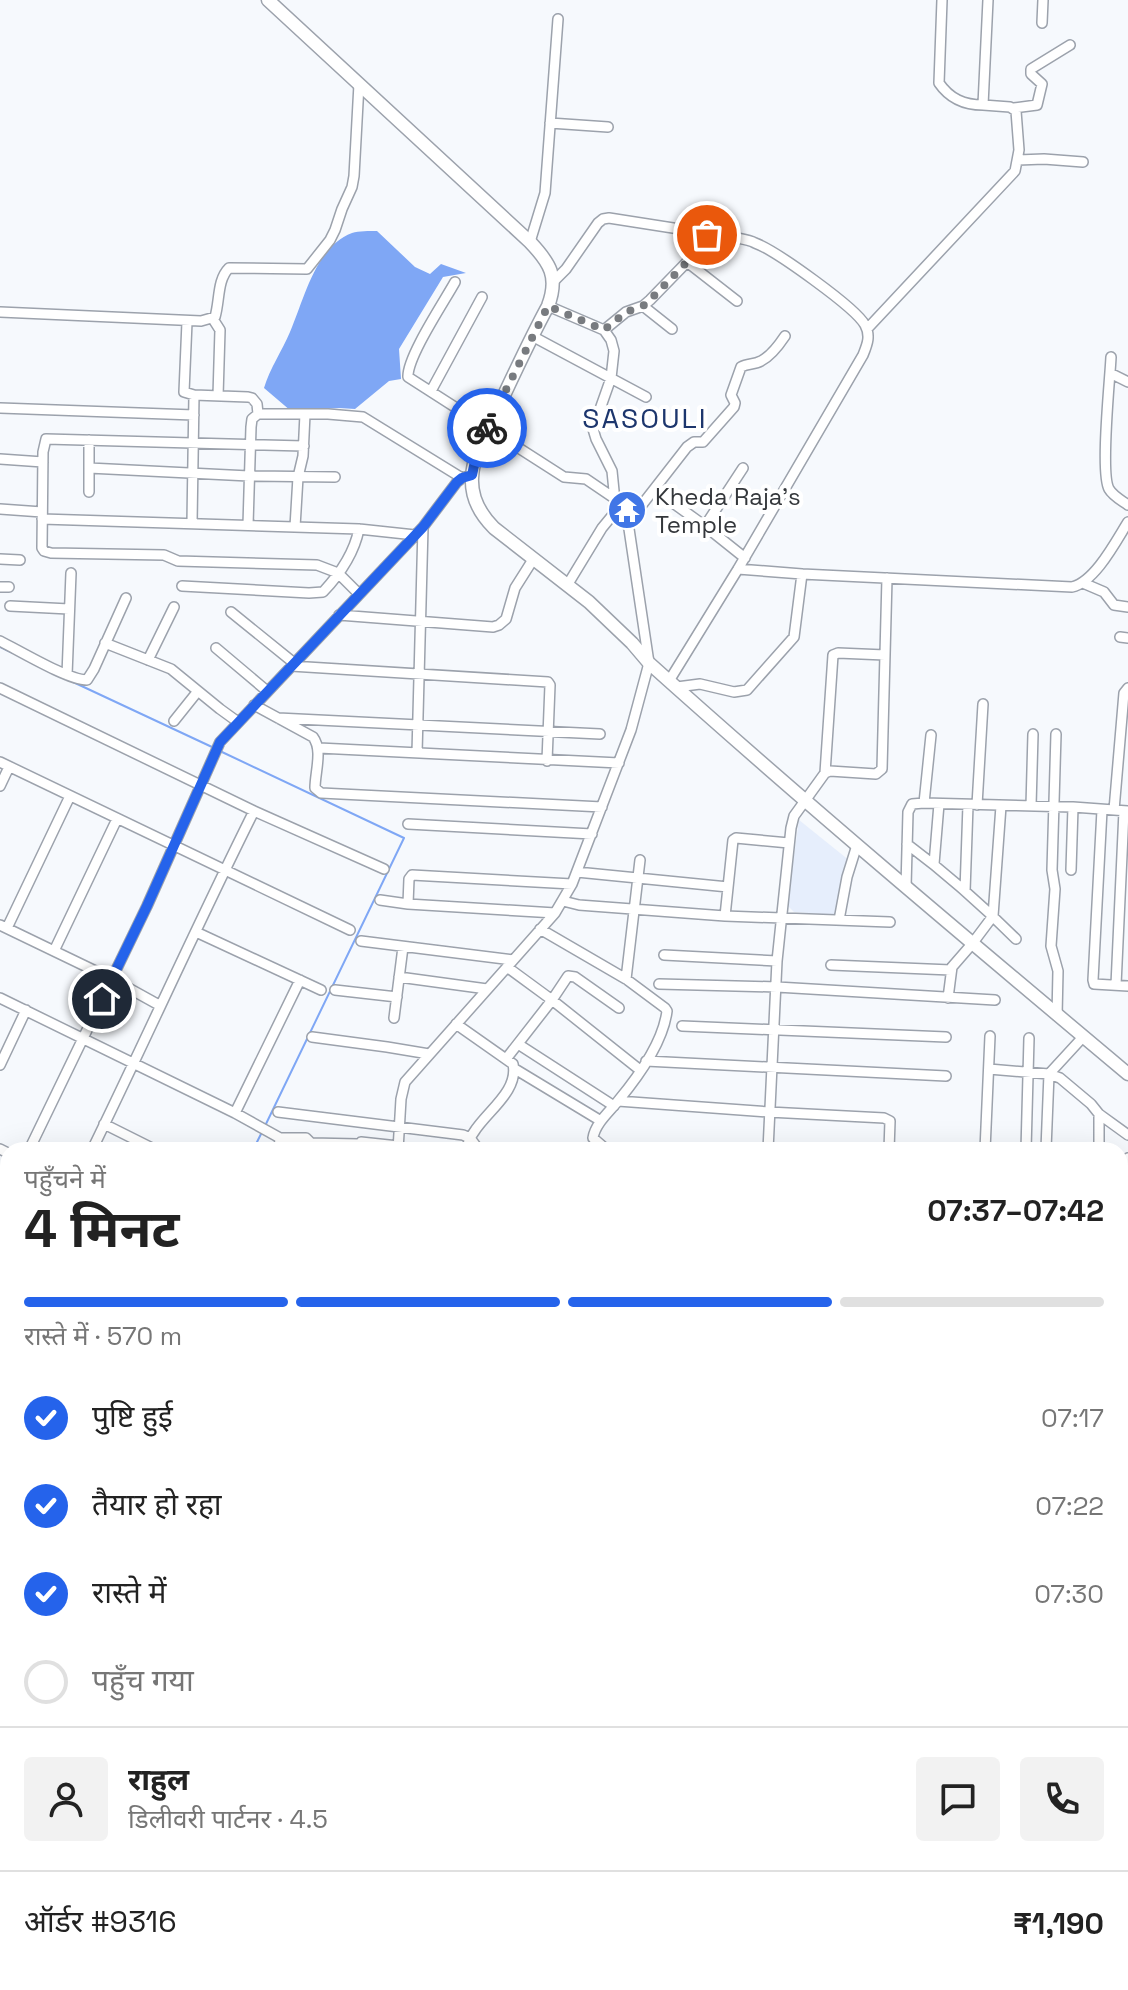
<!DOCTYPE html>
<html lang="hi">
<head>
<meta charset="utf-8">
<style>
  :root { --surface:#fff; --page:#f2f2f2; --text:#222; --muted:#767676; --line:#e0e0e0; --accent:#2563eb }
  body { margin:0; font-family:"Space Grotesk","Noto Sans Devanagari",sans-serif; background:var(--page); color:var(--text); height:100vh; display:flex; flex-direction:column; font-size:30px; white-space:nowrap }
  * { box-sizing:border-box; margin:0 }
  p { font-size:26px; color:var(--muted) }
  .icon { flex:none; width:44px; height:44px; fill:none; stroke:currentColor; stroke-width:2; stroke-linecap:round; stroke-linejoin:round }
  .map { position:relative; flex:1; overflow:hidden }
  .side { position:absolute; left:0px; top:1142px; width:1128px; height:848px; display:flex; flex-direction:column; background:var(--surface); border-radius:24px 24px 0 0; box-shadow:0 8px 32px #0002 }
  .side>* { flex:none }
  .pin { position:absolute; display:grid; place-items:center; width:68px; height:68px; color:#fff; margin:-34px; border:4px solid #fff; border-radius:50%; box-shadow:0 2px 8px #0007 }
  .courier { position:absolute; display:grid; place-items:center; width:80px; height:80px; margin:-40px; border:6px solid #2563eb; border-radius:50%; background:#fff; color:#222; box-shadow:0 2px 10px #0007 }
  .summary em { font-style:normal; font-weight:700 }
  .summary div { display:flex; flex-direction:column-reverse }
  .summary { display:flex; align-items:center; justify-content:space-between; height:136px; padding:0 24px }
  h1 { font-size:52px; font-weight:700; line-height:60px }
  .bar { display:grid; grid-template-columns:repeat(4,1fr); gap:12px 8px; align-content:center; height:96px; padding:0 24px }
  .bar i { height:10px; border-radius:6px; background:var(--line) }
  .bar .active { background:var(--accent) }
  .bar p { grid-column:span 4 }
  .line { display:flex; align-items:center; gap:20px; padding:0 24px; border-top:2px solid var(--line) }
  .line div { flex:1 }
  .round { display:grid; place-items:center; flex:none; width:84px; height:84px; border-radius:8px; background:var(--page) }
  ol { padding:0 24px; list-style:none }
  li { display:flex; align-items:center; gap:24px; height:88px }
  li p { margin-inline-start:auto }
  li .icon { padding:8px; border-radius:50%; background:var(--accent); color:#fff; stroke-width:4 }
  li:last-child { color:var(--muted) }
  li i { width:44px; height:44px; border:4px solid var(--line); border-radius:50% }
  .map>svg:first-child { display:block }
  .built { fill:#e6eefc }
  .water { fill:#7fa7f5 }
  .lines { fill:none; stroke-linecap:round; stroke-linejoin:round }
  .stream { stroke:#7fa7f5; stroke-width:2 }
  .minor-casing { stroke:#9ca2ac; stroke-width:12 }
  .major-casing { stroke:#9ca2ac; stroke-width:15 }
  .minor { stroke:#fff; stroke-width:9 }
  .major { stroke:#fff; stroke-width:12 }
  .rail { stroke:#616468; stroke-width:2; stroke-dasharray:4 8; stroke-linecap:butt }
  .done { stroke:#787b7f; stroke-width:8; stroke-dasharray:0 14.4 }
  .route { stroke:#2563eb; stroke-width:10 }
  .labels { text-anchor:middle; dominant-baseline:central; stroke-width:8; stroke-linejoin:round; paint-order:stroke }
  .poi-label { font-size:24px; fill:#34373b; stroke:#fff; text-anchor:start }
  .quarter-label { font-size:28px; letter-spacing:2px; fill:#1d366d; stroke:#fff }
</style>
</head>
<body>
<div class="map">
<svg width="1128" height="1990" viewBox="0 0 1128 1990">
  <rect width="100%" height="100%" fill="#f6f9fd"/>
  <path class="built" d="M799,820L850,861L837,915L794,912L787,905Z"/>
  <path class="water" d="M377,231L415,267L430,274L441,264L466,273L443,277L399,349L401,379L389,381L355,409L339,408L291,411L264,388C270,368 282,351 290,332C304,300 315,247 352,233C359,231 369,231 377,231Z"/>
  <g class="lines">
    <path class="stream" d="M0,647L13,653
      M73,682L212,747
      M222,752L404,838L265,1126
      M253,1150L262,1132
      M0,1674L4,1665
      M0,1903L8,1907
      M162,1982L168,1990"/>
    <defs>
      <path id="minor" d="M942,0L939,83C950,99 964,105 983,105L988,0
        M1042,23L1043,0
        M1014,108L1037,105L1042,84L1031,74V69L1070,45
        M550,123L608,127
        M1018,160L1044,159L1083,162
        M530,242L545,193L558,19
        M687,262L737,301
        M455,282C444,302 407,357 408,377L564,477L586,479L614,498
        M553,282L566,269L598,223L603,219L609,218L737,238C743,239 750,240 755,243C775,250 856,308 865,325C871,336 867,345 863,355L738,569L669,681
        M643,306L672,329
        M0,312L201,321L215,317C220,300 217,280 229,268L307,269L330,240L335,230L342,209L352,187L354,176L359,84
        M213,319L220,330L218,396
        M187,322L184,392L194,395L248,397L252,398L257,404L258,414
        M867,329L1015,171L1019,150L1016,111L1010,107L983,105
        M604,330L626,312L643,306L650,300L687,262L707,235
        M532,336L646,397
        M1111,357C1110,380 1100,473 1109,489C1113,496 1121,500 1128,505
        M1110,373L1128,382
        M431,391L482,297
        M0,408L194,415
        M304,446L46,439L43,452L42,548L44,551L51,553L164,555L178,561L317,565L338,573L359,594
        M0,459L43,462
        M89,468L249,476L335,477
        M655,490L705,526L745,558
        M89,492V440
        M0,509L42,512
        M42,519L359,529L415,535
        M192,523L194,395
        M627,524L687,447L694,442H703L734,407L735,403L731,395L741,367C748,363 754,365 761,361C771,356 779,345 785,336
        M248,525L251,427L252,419L258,414H328L363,417L462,478
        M705,526L743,468
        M295,527L298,477L303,456L305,414
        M0,559L20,560
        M738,569L802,574L1072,587C1095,582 1116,541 1128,522
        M1083,583L1104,592L1114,605L1128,607
        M568,584L602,528L616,511
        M182,586L309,593L323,592C340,574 354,554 359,529
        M0,587H9
        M10,606L69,609
        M231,612L294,663
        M339,615L493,627L499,625L506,619L515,588L534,558
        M1120,637L1128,638
        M0,641C20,651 68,680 87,680L94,669L126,598
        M105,643L171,669L220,709L238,722
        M216,648L267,691
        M148,660L174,607
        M291,666L548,682L550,685L547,761
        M67,675L71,573
        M677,687L700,684L734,692L747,690L794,637L802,574
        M0,688L254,811L384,869
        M254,705L313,737C323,750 315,772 315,788L321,793L602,807
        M278,718L600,734
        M174,721L198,691
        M1056,734L1052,870L1055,889L1051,946L1058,971L1057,1016
        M319,748L619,763
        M417,753L423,527
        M0,762L350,930
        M825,773L833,655L838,653L885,655
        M0,786L9,767
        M924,803L931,735
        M977,805L983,704
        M1031,806L1033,734
        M1102,810L1093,980L1094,984L1128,986
        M1114,810L1124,693L1128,688
        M408,824L592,834
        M907,844C946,873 982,905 1016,939
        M934,864L939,804
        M1071,870L1073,807
        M577,872L728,887
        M906,887L908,812L912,804L924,803L1073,807L1128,811
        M965,891L968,805
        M380,900L408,904L555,913
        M563,901L579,905L725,916L890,922
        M408,904L409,879L412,875L572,884
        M725,916L733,840L736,838L789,843
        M839,920L847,877L857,845
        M0,925L112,979L159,1005
        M7,928L70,796
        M540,929L626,979L665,1008L667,1011C663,1043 638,1077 618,1101C609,1112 595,1124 593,1138L607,1150
        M196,932L321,990
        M361,941L513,960
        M54,951L117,819
        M664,955L777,961
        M831,965L951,970
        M507,967L552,1000L640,1070
        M399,977L487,989
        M626,979L640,860
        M659,984L777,987L995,1000
        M1116,985L1124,811
        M335,990L397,997
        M0,998L235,1113L280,1138L279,1150
        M948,998L952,967L972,944L993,916L1001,806
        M394,1018L403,947
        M456,1024L513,1064C519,1091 487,1111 474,1132C470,1137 468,1144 466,1150
        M682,1026L946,1037
        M312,1037L387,1047L429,1054
        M518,1044L614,1106
        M506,1059L552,1000L568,976L575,977L619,1008
        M646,1061L946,1076
        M0,1065L26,1010
        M515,1069L601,1121
        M989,1069L1049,1074L1060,1078L1091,1104L1099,1114V1150
        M618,1101L769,1112L884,1118L890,1121L889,1150
        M278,1112L463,1135L470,1138L479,1150
        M235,1113L300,980
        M1099,1114L1128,1135
        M104,1124L156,1150
        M280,1138H306L311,1143L358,1144
        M358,1147L361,1142L398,1146
        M0,1149L8,1153
        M1026,1149L1094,1150
        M1046,1149L1049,1074L1083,1037
        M29,1150L147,906L220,742L423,527L457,482L462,478L472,475
        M92,1150C147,1037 198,923 254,811
        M398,1150L401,1099L405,1082L555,913L572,884L631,730L649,663L629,529L627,524L616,511L612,471L596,439L593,429L611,378L614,351L611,340L604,330L548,306
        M768,1150L777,961L791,828L794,816L825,773L830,771L876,774L882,769L887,578
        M985,1150L990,1036
        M1026,1150L1029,1038
        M1120,1170L1128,1158
        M1120,1324L1128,1325
        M1120,1377H1128
        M1120,1399H1128
        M0,1424L6,1412L8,1413
        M1120,1506H1128
        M0,1515L8,1516
        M1120,1529H1128
        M0,1539H8
        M1120,1577H1128
        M0,1587H8
        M1120,1602H1128
        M0,1635L8,1636
        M0,1664L8,1647
        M1120,1674H1128
        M0,1688L8,1672
        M0,1733H8
        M0,1778H8
        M0,1816L8,1817
        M0,1856L8,1857
        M1120,1873L1128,1720
        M1120,1933L1128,1934
        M1120,1972L1128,1961
        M1017,1982V1990
        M1111,1984L1128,1985
        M1050,1988L1051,1982
        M178,1990L182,1982
        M623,1990V1982
        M678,1990V1982
        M787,1990L788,1982
        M844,1990L845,1982
        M900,1990V1982
        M1086,1990L1087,1982"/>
      <path id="major" d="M268,0L530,242C550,263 559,277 548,306C530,339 514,374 498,408C487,430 473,453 472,478C471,498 480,514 494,528L589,602L632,643L649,663C806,804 967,939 1128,1074
        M1120,1460H1128
        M1120,1468H1128
        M0,1477L8,1476"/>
    </defs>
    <use href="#minor" class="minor-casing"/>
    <use href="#major" class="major-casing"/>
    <use href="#minor" class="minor"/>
    <use href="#major" class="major"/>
    <path class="rail" d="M0,1959L8,1963
      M33,1982L49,1990"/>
  </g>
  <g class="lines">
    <path class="done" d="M487,428L548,306L604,330L626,312L643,306L650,300L687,262L707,235"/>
    <path class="route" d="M102,999L147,906L220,742L423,527L457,482L462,478L472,475L476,457L487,428"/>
  </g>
  <defs>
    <symbol id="temple-disc" viewBox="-11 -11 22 22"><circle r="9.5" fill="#4176e6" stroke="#fff"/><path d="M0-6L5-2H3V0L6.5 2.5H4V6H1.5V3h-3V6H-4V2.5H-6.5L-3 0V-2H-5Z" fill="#fff"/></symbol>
  </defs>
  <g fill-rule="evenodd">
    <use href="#temple-disc" x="605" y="488" width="44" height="44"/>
  </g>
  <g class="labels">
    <g class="poi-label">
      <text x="655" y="496">Kheda Raja's<tspan x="655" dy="28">Temple</tspan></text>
    </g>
    <g class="quarter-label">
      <text x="645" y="418">SASOULI</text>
    </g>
  </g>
</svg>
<div class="pin" style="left:707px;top:235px;background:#ea580c"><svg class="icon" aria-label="bag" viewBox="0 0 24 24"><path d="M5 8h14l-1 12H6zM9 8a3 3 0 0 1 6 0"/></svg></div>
<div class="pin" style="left:102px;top:999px;background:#1f2937"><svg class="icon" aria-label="home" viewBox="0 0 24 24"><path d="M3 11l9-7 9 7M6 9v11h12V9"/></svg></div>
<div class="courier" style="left:487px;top:428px"><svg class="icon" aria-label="bike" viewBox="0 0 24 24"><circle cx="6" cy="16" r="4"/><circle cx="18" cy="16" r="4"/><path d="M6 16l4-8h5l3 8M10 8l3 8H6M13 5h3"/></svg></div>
<section class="side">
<div class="summary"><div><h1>4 मिनट</h1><p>पहुँचने में</p></div><em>07:37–07:42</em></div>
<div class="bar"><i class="active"></i><i class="active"></i><i class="active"></i><i></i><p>रास्ते में · 570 m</p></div>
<ol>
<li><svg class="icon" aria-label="check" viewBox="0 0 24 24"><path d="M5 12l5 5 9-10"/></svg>पुष्टि हुई<p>07:17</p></li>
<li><svg class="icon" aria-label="check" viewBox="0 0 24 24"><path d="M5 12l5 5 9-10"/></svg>तैयार हो रहा<p>07:22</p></li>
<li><svg class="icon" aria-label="check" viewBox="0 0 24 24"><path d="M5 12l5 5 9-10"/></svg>रास्ते में<p>07:30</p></li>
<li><i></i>पहुँच गया</li>
</ol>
<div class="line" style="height:144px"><a class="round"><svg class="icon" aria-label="person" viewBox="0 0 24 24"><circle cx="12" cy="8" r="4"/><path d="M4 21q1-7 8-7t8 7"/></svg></a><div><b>राहुल</b><p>डिलीवरी पार्टनर · 4.5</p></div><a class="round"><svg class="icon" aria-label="chat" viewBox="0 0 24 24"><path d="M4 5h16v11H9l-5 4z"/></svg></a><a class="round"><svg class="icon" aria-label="phone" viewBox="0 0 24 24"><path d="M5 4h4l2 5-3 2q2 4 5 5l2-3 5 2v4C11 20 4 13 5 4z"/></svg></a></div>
<div class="line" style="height:104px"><div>ऑर्डर #9316</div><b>₹1,190</b></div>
</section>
</div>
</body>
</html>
